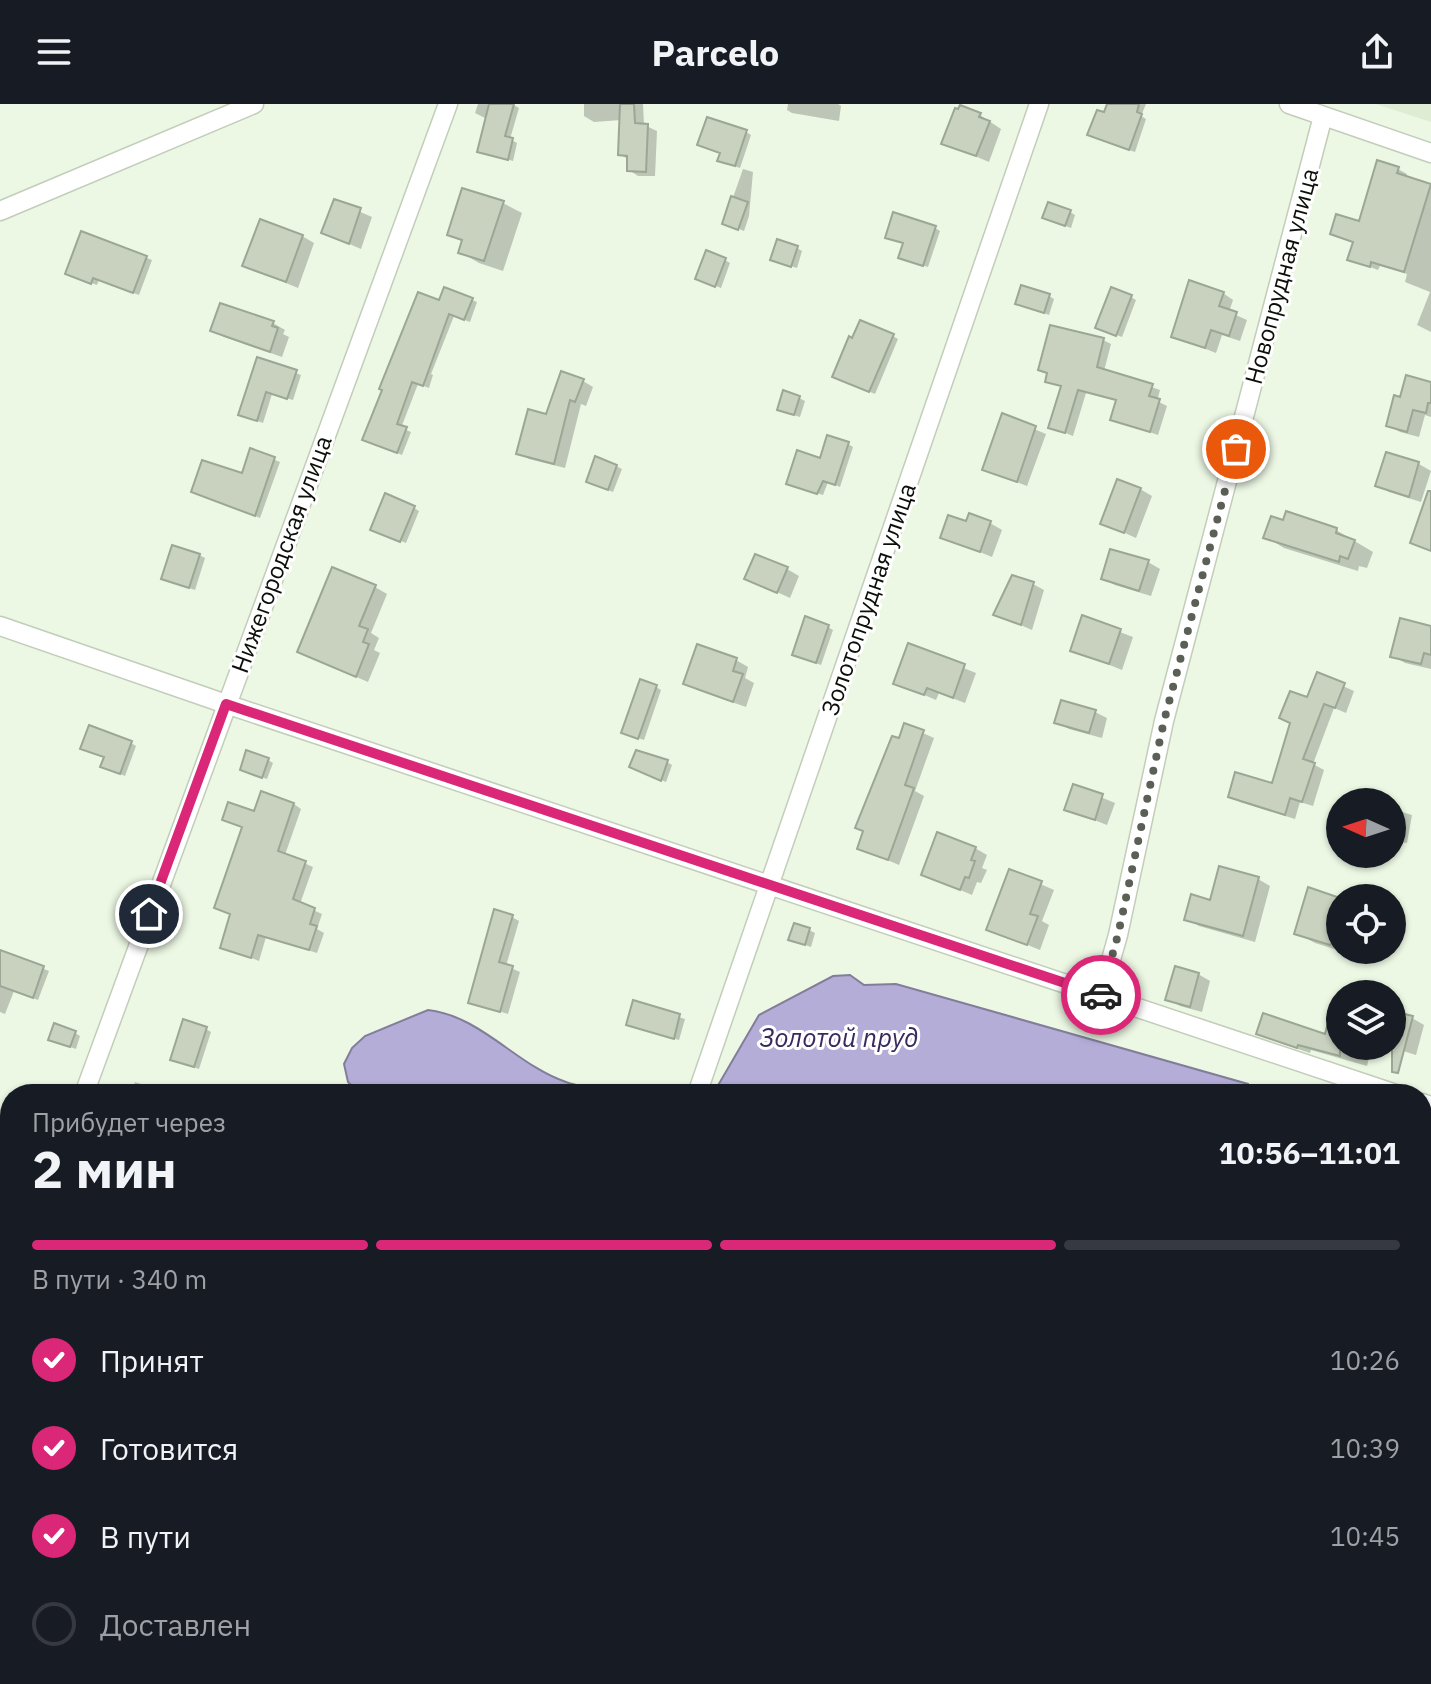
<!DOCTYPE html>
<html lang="ru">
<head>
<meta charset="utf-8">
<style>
  :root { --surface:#171b24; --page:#242831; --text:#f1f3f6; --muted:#9ea1a6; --line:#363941; --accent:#db2777 }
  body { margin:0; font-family:"IBM Plex Sans",sans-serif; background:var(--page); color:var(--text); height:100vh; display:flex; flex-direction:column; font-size:30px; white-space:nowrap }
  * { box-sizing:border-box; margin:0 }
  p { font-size:26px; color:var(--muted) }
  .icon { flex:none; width:44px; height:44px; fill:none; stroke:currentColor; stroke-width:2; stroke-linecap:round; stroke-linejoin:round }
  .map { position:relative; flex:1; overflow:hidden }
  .sheet { position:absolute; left:0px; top:980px; width:1432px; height:600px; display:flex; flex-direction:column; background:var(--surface); border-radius:32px 32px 0 0; box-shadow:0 2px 6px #0004 }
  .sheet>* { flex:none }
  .needle { width:52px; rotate:273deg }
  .controls { position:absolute; left:1326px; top:684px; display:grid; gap:16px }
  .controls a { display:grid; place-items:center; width:80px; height:80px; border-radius:50%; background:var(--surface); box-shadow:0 2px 6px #0004; font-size:40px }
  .pin { position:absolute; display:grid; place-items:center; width:68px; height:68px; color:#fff; margin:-34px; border:4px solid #fff; border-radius:50%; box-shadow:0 2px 8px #0007 }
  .courier { position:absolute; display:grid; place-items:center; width:80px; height:80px; margin:-40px; border:6px solid #db2777; border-radius:50%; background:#fff; color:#222; box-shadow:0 2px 10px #0007 }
  .overview em { font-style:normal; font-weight:800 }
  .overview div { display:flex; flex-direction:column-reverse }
  .overview { display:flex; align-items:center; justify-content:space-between; height:136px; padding:0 32px }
  h1 { font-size:52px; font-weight:800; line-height:60px }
  .bar { display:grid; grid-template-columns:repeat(4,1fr); gap:12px 8px; align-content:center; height:96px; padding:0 32px }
  .bar i { height:10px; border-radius:6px; background:var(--line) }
  .bar .active { background:var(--accent) }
  .bar p { grid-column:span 4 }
  ol { padding:0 32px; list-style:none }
  li { display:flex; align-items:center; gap:24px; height:88px }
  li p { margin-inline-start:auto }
  li .icon { padding:8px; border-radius:50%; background:var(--accent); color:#fff; stroke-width:4 }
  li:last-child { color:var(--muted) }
  li i { width:44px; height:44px; border:4px solid var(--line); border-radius:50% }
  header { display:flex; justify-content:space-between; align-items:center; height:104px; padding:0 32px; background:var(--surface); font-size:36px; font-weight:800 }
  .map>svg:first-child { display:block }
  .built { fill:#ddecd2 }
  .water { fill:#b4add8; stroke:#827e9a; stroke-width:2 }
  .shadow { fill:#0003 }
  .building { fill:#c8d2bf; stroke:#9ca694; stroke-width:2 }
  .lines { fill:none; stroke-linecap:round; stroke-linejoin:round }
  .street-casing { stroke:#c2cdba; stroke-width:21 }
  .secondary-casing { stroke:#c2cdba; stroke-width:27 }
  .street { stroke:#fff; stroke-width:18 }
  .secondary { stroke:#fff; stroke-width:24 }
  .done { stroke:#5a6056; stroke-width:8; stroke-dasharray:0 14.4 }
  .route { stroke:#db2777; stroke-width:10 }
  .labels { text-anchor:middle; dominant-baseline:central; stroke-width:6; stroke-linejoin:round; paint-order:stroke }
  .street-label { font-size:24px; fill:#0c0f09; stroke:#fff }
  .water-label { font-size:26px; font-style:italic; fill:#382a5f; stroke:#fff }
</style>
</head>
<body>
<header><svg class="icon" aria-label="menu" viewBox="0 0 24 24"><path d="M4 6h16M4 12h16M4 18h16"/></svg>Parcelo<svg class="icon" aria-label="share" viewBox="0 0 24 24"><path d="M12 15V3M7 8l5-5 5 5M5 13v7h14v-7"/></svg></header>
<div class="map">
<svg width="1431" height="1580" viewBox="0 0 1431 1580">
  <rect width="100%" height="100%" fill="#ecf7e4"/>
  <path class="built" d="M1376,0H1431V18Z"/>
  <path class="water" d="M850,871L864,881L896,880L1248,980L1258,990H713L759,911L833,872Z
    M428,906C481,912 516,961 566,978C585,985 608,986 628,990H360L348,978L344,960L352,944L365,932Z"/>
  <path class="shadow" d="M478,0H512L519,4L510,35L517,39L513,57L479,47L487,15L475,9Z
    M584,0H643L644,21L657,27L655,72H638L629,66V56L620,50L621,16L594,18L584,12Z
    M788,0H838L841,2L839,17L792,9L787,6Z
    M1109,0H1146L1141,12L1146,15L1135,48L1095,34Z
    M980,11L1001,25L989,58L944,39Z
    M746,28L751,31L740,64L753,68L749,112L744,127L724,119L743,65L725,59Z
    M1378,58L1398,65L1407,70L1406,74L1431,82V228L1417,221L1430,188L1405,178L1407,170L1380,162L1378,166L1349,155L1354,139L1332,129L1360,119Z
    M335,97L372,113L361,145L324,129Z
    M503,99L522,109L503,167L479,159L460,148L463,138L450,130Z
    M1070,108L1075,111L1071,124L1050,116Z
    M935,124L940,127L928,163L906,156Z
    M82,129L152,156L139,191L99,176L97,181L73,172Z
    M302,132L314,139L298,184L245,162Z
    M797,144L802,147L797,164L778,158Z
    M725,156L730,159L721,184L703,177Z
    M1223,189L1233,196L1229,208L1247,216L1240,237L1222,231L1216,249L1173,232Z
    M1049,192L1054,195L1049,211L1017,199Z
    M1131,193L1136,196L1122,233L1103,226Z
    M472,196L477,198L470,218L454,212L431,270L433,271L429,284L418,280L401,324L411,328L402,351L370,338L440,199Z
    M273,219L285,226L283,230L289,233L282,253L224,233L212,226Z
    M893,232L898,235L875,290L840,275Z
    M1103,236L1111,240L1104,267L1160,286L1157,297L1167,302L1158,331L1112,315L1118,297L1086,289L1073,332L1051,323L1062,283L1047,277L1049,270L1041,265Z
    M259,256L301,271L293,296L272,290L263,319L246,313Z
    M583,277L593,283L586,302L581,300L565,364L529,355L518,349L548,312Z
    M1431,280V313L1425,311L1419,333L1400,328L1388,321L1402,295Z
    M799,294L805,297L800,313L784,308Z
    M1003,312L1046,330L1027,382L984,365Z
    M848,340L853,343L840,383L828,378L823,391L794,382L821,356Z
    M252,347L280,358L260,414L230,402Z
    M1387,350L1419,360L1431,367L1421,398L1389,388L1377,381Z
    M616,362L622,365L613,388L593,380Z
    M1140,385L1152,392L1136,434L1103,419Z
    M414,404L419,407L406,439L378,428Z
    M990,419L1002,426L992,453L943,433L967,420Z
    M1336,426L1373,448L1367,464L1359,462L1358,467L1284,444L1266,433Z
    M199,451L205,454L195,486L169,477Z
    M1148,458L1160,465L1151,492L1115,481L1103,474Z
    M787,465L799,472L790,494L746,474Z
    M1033,480L1044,486L1032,526L996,510Z
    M375,483L387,490L371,529L379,534L374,546L380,549L368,578L299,548Z
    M1083,514L1133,533L1122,566L1073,546Z
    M828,523L833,526L821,561L799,553Z
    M1431,524V565L1405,559L1393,552Z
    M909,542L976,569L965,599L939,589L936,596L896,579Z
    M736,556L748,563L745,574L754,579L746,603L697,586L685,579Z
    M1318,571L1354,587L1346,609L1334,604L1313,660L1324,666L1313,702L1300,698L1295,715L1240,698L1230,692L1274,681Z
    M656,583L661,586L644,636L629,631Z
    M1095,608L1107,614L1102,634L1069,625L1057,618Z
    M905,621L934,634L915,687L924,692L899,761L859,744Z
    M131,639L136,642L125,672L108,665Z
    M268,656L273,659L267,675L247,668Z
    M667,658L672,661L666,678L644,669Z
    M1074,682L1115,699L1107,721L1066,705Z
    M294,700L301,705L285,751L313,763L300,800L322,810L317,825L324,829L317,849L266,833L259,857L222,843L232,811L216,803L255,709Z
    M1392,705L1412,711L1407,739L1392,737Z
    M975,744L987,751L982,764L987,766L981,779L977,778L972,791L923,770Z
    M1010,767L1054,786L1042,817L1049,821L1040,846L988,825Z
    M1258,775L1270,782L1255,838L1199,822L1187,815L1211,798Z
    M1340,796V846H1355L1350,850L1315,839L1296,829Z
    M512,813L519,817L506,862L520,868L508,910L470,898Z
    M809,826L815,829L811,843L791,836Z
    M0,848L49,867L38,896L14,887L5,910L0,908Z
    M1198,870L1210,877L1202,908L1180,902L1168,895Z
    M635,899L685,915L679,936L634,923Z
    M1392,909L1412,914L1424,921L1416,951L1387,942H1392Z
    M1340,916V942H1372L1367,962L1311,946L1310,949L1271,936L1259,929L1326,933Z
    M206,925L211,928L199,965L178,958Z
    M75,929L80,932L76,945L56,938Z
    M135,978L165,988L169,990H131Z
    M0,1407L10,1411V1441L0,1437Z
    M38,1570H72L69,1580H34Z
    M140,1570H146L170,1580H136Z
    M678,1570L696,1574L697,1570H713L718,1573L717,1580H676Z
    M765,1570H831L828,1580H799Z
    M1005,1570H1057L1055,1580H1003Z
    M589,1575L602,1580H587Z"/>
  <path class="building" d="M489,0H514L505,32L513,34L508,56L477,48Z
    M620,0H634L635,19L648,20L646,68L627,67V52L618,51Z
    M1107,0H1139L1137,8L1142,10L1129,46L1087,31L1097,6L1104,8Z
    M960,1L981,9L979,13L990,17L976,52L941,40L955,4L958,5Z
    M707,13L747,26L735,62L717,57L720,49L697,41Z
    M1377,56L1399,63L1397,69L1431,80L1404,168L1371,158L1370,163L1347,156L1353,138L1330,130L1336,110L1359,117Z
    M462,84L504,97L484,157L458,149L462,136L447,131Z
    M731,92L748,98L738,126L722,120Z
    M334,95L361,104L349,140L321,129Z
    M1048,98L1071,106L1065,122L1042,114Z
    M893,108L936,122L923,162L898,154L903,139L885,134Z
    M260,115L303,131L286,178L242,162Z
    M81,127L147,152L133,189L93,174L91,180L65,170Z
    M777,135L798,142L791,163L770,156Z
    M706,146L726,154L715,183L695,175Z
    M1189,176L1224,188L1219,202L1237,208L1229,232L1211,226L1205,244L1171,233Z
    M1021,181L1050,190L1044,209L1015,200Z
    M444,183L473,194L464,216L449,210L423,282L412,278L397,320L407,323L397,349L362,336L382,286L379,285L418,188L439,196Z
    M1111,183L1132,191L1116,232L1095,224Z
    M220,199L274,217L272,222L278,224L270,248L210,227Z
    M860,216L894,230L869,288L832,273L849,232L852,234Z
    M1050,221L1104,234L1097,263L1153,280L1149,292L1160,295L1150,328L1110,316L1116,296L1078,286L1065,329L1048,324L1061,282L1045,278L1047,269L1038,266Z
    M257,253L297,266L287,295L266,288L257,317L238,311Z
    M561,267L584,275L575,298L570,296L554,360L516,350L528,305L546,310Z
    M1406,271L1431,278V299H1428L1426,309L1413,306L1407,328L1386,322L1394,291L1400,293Z
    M783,286L800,292L794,311L777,306Z
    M1002,309L1036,322L1017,378L982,366Z
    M827,331L849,338L835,381L823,377L817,390L786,380L797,346L820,354Z
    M250,344L275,353L255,412L191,388L202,356L242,369Z
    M1386,348L1419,358L1409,393L1375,382Z
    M595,352L617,361L608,386L586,378Z
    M1117,375L1141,384L1124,429L1100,420Z
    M1428,387H1431V447L1410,439Z
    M385,389L415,402L400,438L370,426Z
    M1286,407L1337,424L1336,429L1355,436L1348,455L1340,452L1339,458L1263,434L1271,412L1283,416Z
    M969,409L991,417L980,448L940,434L948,411L966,417Z
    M172,441L200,450L189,484L161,475Z
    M1110,445L1149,456L1139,487L1101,475Z
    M755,450L788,463L777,489L744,475Z
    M332,463L376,481L359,522L368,525L363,538L369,540L356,573L297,548Z
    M1012,471L1034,478L1021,521L993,511Z
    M1082,511L1121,525L1109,560L1070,547Z
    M805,512L829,521L816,559L792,551Z
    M1400,514L1431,522V551L1424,549L1421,560L1390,553Z
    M908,539L965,560L953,594L927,584L924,591L893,580Z
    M697,540L737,554L733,567L743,570L733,598L683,580Z
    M1317,568L1345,579L1335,604L1324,600L1303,655L1315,659L1302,698L1290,694L1285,711L1228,693L1235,668L1272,679L1290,619L1279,614L1290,587L1307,593Z
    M640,575L657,581L638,635L621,629Z
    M1061,596L1096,606L1089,629L1054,619Z
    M904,619L924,626L905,681L914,684L888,756L857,745L863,727L855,724L892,632L899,634Z
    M89,621L132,637L120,670L100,663L104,653L80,645Z
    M246,646L269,654L262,674L240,666Z
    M636,646L668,656L661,677L629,663Z
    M1073,680L1103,690L1095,716L1064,706Z
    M261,687L294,699L278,747L306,757L293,795L315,804L310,820L317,822L309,846L258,831L251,854L220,844L230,810L214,804L242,723L222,716L228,698L254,707Z
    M937,728L976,743L971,756L975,757L969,774L965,773L960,786L921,771Z
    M1219,762L1259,773L1243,832L1184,816L1191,790L1210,796Z
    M1009,765L1042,777L1030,810L1038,812L1027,841L986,826Z
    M1308,783L1340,794V832L1330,841L1294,830Z
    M494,805L513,811L499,858L513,862L500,908L468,899Z
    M794,819L810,824L805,841L788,836Z
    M0,846L44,862L33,894L0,882Z
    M1175,862L1199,869L1190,903L1165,896Z
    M633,896L680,910L674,935L626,921Z
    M1334,896L1340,897V952L1298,941L1297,944L1256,930L1263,909L1325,930Z
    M1392,907L1413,912L1398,969L1392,968Z
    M183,915L207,923L194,963L170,956Z
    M54,919L76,927L70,943L48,936Z"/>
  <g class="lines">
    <defs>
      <path id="street" d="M1289,0L1431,49
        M0,107L254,0
        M0,522L226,600L1396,990
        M1101,891L1118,831L1164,617L1323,12
        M84,990L448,0
        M697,990L1039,0
        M1422,999L1431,1002
        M0,1220L10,1192
        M493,1580L497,1570
        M930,1580L932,1570"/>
      <path id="secondary" d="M1422,1190L1431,1142
        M1351,1580L1353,1570"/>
    </defs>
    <use href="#street" class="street-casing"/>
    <use href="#secondary" class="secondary-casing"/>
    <use href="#street" class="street"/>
    <use href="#secondary" class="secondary"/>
  </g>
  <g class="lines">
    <path class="done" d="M1101,891L1118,831L1164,617L1236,345"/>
    <path class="route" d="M149,810L226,600L1101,891"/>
  </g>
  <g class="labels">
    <g class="street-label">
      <text transform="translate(1281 172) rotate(-75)">Новопрудная улица</text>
      <text transform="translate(281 450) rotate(-70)">Нижегородская улица</text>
      <text transform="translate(868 495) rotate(-71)">Золотопрудная улица</text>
    </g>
    <g class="water-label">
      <text x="839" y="933">Золотой пруд</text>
    </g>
  </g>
</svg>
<div class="controls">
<a><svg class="needle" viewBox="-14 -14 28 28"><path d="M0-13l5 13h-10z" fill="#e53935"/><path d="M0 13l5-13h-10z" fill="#9ea1a6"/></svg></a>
<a><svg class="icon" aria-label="locate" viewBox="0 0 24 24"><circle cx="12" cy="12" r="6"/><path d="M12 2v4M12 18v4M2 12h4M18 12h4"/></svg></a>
<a><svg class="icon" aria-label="layers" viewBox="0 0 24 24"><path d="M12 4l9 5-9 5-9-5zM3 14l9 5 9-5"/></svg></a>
</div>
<div class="pin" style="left:1236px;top:345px;background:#ea580c"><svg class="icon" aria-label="bag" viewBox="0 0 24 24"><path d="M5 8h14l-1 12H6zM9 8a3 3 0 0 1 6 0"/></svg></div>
<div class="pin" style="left:149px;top:810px;background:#1f2937"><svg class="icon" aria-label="home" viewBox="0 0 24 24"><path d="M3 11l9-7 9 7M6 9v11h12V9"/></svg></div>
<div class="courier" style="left:1101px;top:891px"><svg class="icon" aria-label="car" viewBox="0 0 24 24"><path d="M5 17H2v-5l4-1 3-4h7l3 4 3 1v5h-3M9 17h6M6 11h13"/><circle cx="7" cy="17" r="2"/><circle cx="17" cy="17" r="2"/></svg></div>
<section class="sheet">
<div class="overview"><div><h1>2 мин</h1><p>Прибудет через</p></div><em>10:56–11:01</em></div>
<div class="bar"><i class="active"></i><i class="active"></i><i class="active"></i><i></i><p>В пути · 340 m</p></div>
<ol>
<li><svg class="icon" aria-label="check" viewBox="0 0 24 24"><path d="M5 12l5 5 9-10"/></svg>Принят<p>10:26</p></li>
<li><svg class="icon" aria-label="check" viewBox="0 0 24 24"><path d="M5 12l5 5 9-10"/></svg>Готовится<p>10:39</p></li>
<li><svg class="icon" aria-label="check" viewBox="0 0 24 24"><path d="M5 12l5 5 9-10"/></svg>В пути<p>10:45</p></li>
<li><i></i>Доставлен</li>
</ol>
</section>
</div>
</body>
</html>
